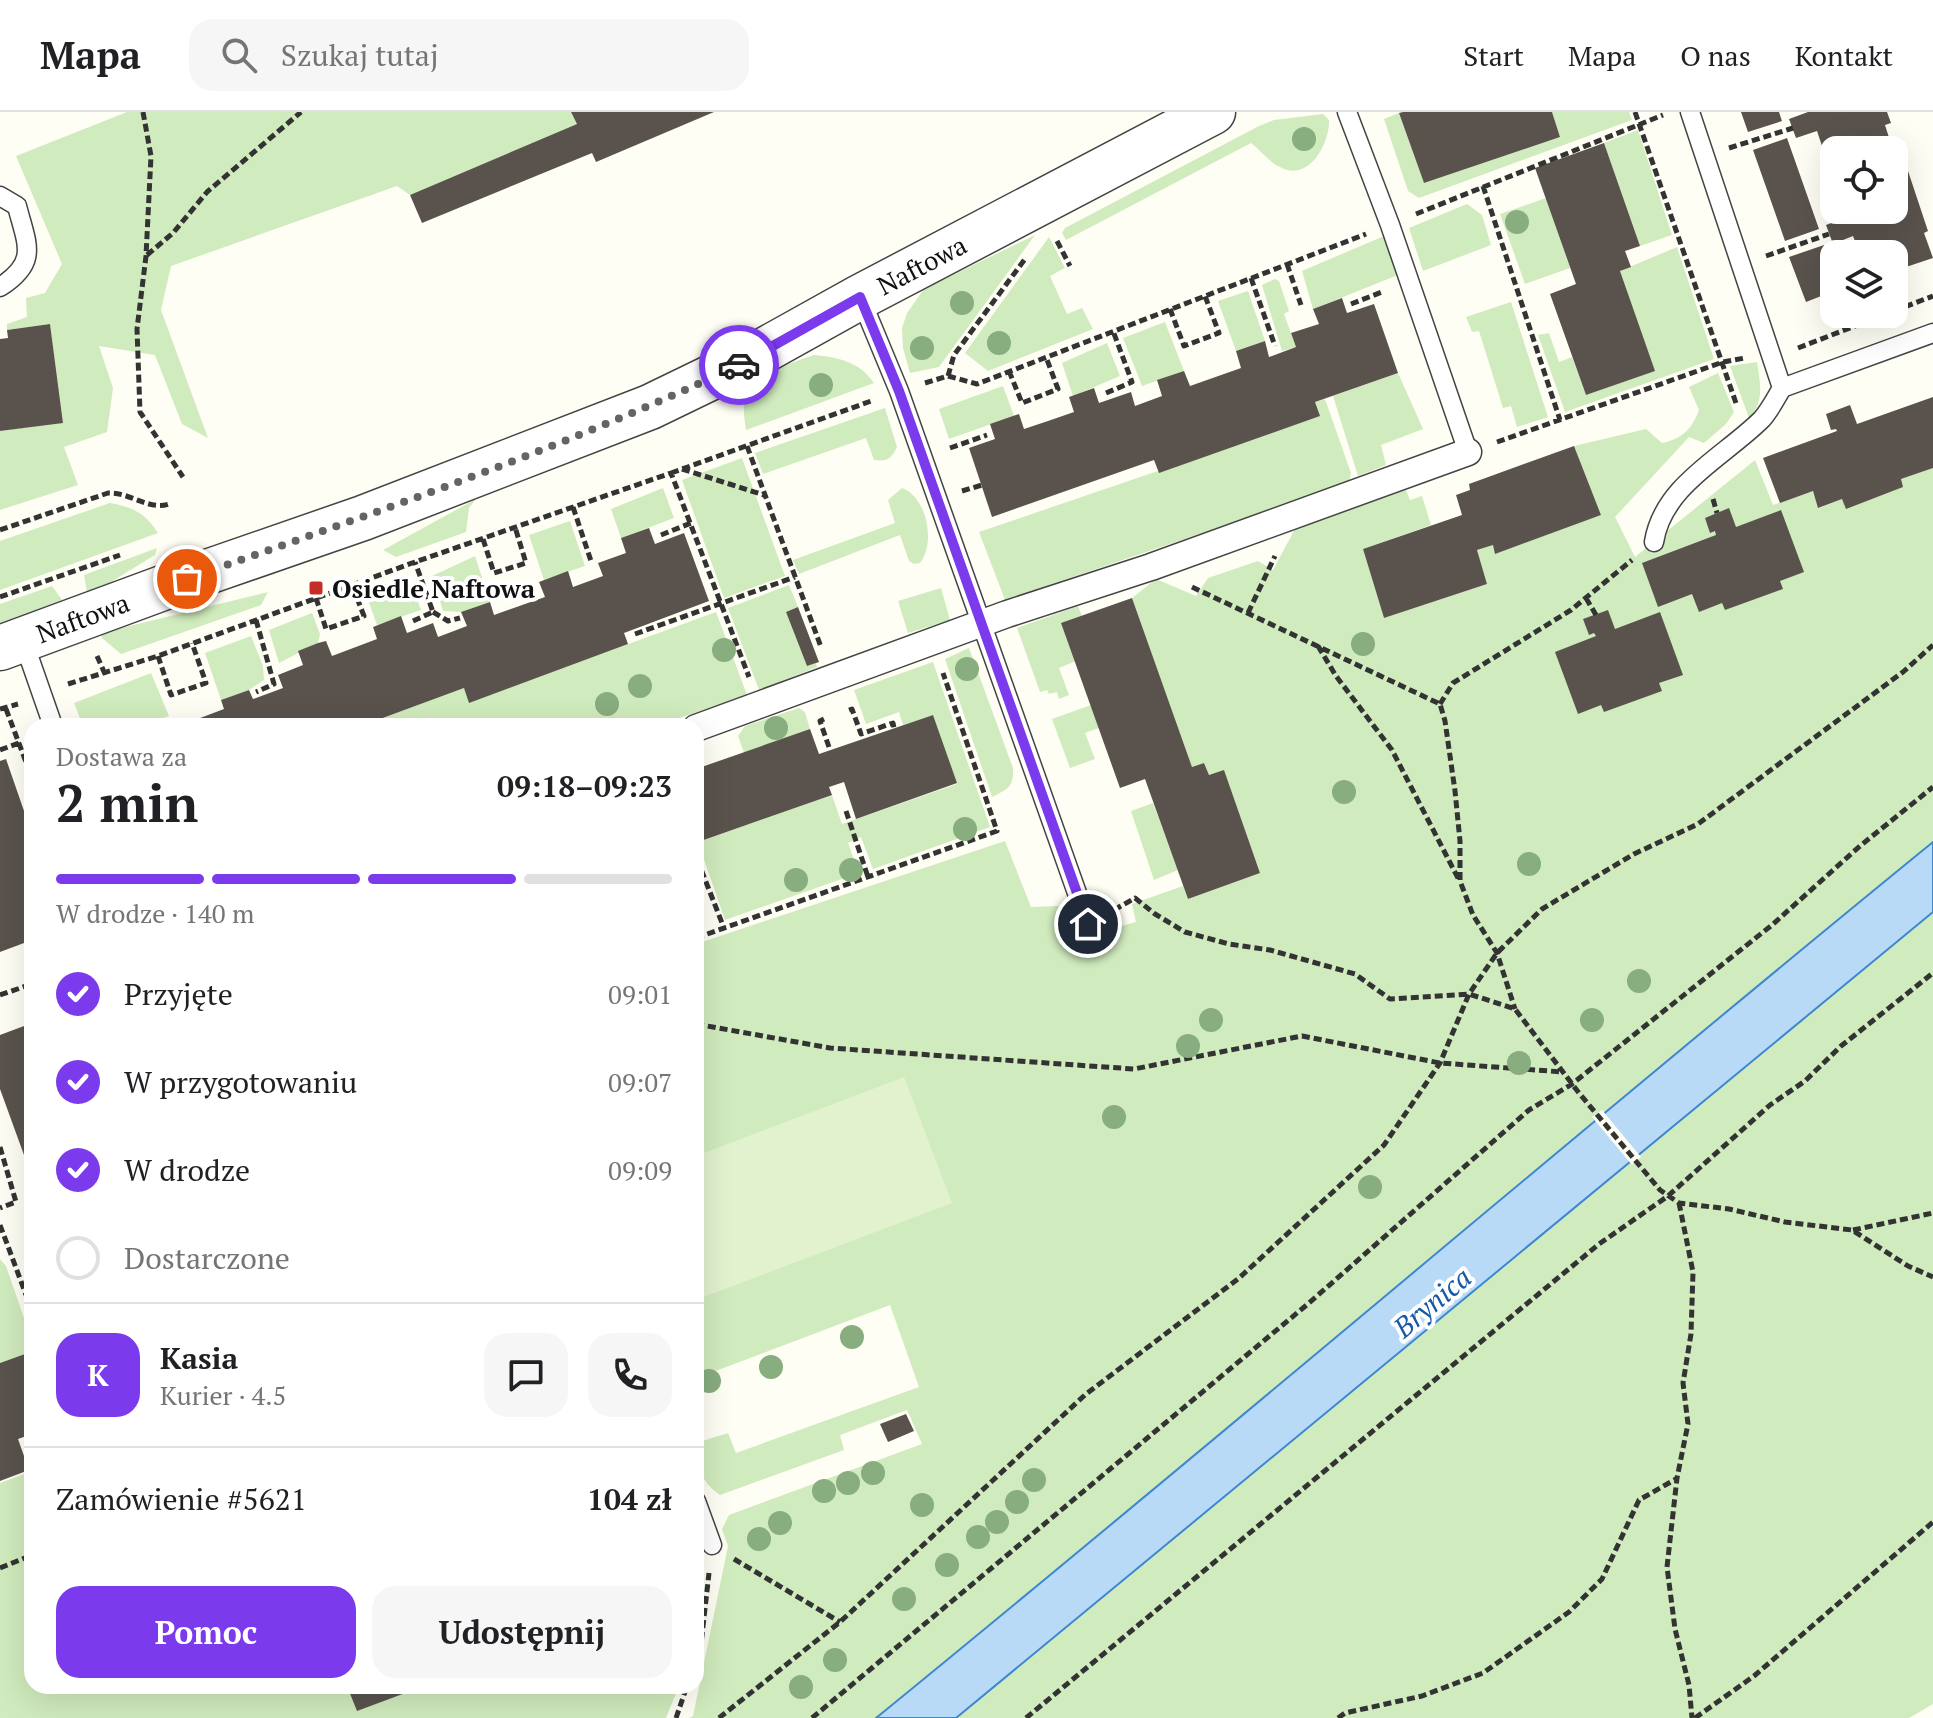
<!DOCTYPE html>
<html lang="pl">
<head>
<meta charset="utf-8">
<style>
  :root { --surface:#fff; --page:#f6f6f6; --text:#202124; --muted:#757577; --line:#e0e0e0; --accent:#7c3aed }
  body { margin:0; font-family:"PT Serif",serif; background:var(--page); color:var(--text); height:100vh; display:flex; flex-direction:column; font-size:30px; white-space:nowrap }
  * { box-sizing:border-box; margin:0 }
  p { font-size:26px; color:var(--muted) }
  .icon { flex:none; width:44px; height:44px; fill:none; stroke:currentColor; stroke-width:2; stroke-linecap:round; stroke-linejoin:round }
  .map { position:relative; flex:1; overflow:hidden }
  .details { position:absolute; left:24px; top:606px; width:680px; height:976px; display:flex; flex-direction:column; background:var(--surface); border-radius:24px; box-shadow:0 8px 32px #0002 }
  .details>* { flex:none }
  .tools { position:absolute; left:1820px; top:24px; display:grid; gap:16px }
  .tools a { display:grid; place-items:center; width:88px; height:88px; border-radius:16px; background:var(--surface); box-shadow:0 8px 32px #0002; font-size:40px }
  .pin { position:absolute; display:grid; place-items:center; width:68px; height:68px; color:#fff; margin:-34px; border:4px solid #fff; border-radius:50%; box-shadow:0 2px 8px #0007 }
  .courier { position:absolute; display:grid; place-items:center; width:80px; height:80px; margin:-40px; border:6px solid #7c3aed; border-radius:50%; background:#fff; color:#222; box-shadow:0 2px 10px #0007 }
  .summary em { font-style:normal; font-weight:600 }
  .summary div { display:flex; flex-direction:column-reverse }
  .summary { display:flex; align-items:center; justify-content:space-between; height:136px; padding:0 32px }
  h1 { font-size:52px; font-weight:600; line-height:60px }
  .bar { display:grid; grid-template-columns:repeat(4,1fr); gap:12px 8px; align-content:center; height:96px; padding:0 32px }
  .bar i { height:10px; border-radius:6px; background:var(--line) }
  .bar .on { background:var(--accent) }
  .bar p { grid-column:span 4 }
  .line { display:flex; align-items:center; gap:20px; padding:0 32px; border-top:2px solid var(--line) }
  .line div { flex:1 }
  .round { display:grid; place-items:center; flex:none; width:84px; height:84px; border-radius:24px; background:var(--page) }
  ol { padding:0 32px; list-style:none }
  li { display:flex; align-items:center; gap:24px; height:88px }
  li p { margin-inline-start:auto }
  li .icon { padding:8px; border-radius:50%; background:var(--accent); color:#fff; stroke-width:4 }
  li:last-child { color:var(--muted) }
  li i { width:44px; height:44px; border:4px solid var(--line); border-radius:50% }
  .cta { display:flex; gap:16px; margin-top:auto; padding:16px 32px }
  .cta a { flex:1; height:92px; border-radius:24px; background:var(--accent); color:#fff; font-size:32px; font-weight:600; line-height:92px; text-align:center }
  .cta a+a { background:var(--page); color:var(--text) }
  header { display:flex; align-items:center; gap:48px; box-sizing:border-box; height:112px; padding:0 40px; background:var(--surface); border-bottom:2px solid var(--line) }
  header strong { font-size:38px }
  nav { display:flex; gap:44px; margin-inline-start:auto; font-size:28px }
  .search { width:560px; height:72px; background:var(--page); display:flex; align-items:center; gap:20px; box-sizing:border-box; padding:0 28px; border-radius:24px; color:var(--muted); font-size:30px }
  .map>svg:first-child { display:block }
  .green { fill:#d0ebbd }
  .pitch { fill:#e2f2cf }
  .water { fill:#b8daf7; stroke:#3e87d0; stroke-width:2 }
  .pier { fill:#fffef5 }
  .building { fill:#5a534d }
  .lines { fill:none; stroke-linecap:round; stroke-linejoin:round }
  .service-casing { stroke:#444; stroke-width:21 }
  .pedestrian-casing { stroke:#444; stroke-width:29 }
  .tertiary-casing { stroke:#444; stroke-width:47 }
  .path { stroke:#333; stroke-width:5; stroke-dasharray:8 4; stroke-linecap:butt }
  .service { stroke:#fff; stroke-width:18 }
  .pedestrian { stroke:#fff; stroke-width:26 }
  .tertiary { stroke:#fff; stroke-width:44 }
  .tree { fill:#88ad7f }
  .done { stroke:#646461; stroke-width:8; stroke-dasharray:0 14.4 }
  .route { stroke:#7c3aed; stroke-width:10 }
  .poi-dot { fill:#c52d25; stroke:#fff; stroke-width:3 }
  .labels { text-anchor:middle; dominant-baseline:central; stroke-width:8; stroke-linejoin:round; paint-order:stroke }
  .street-label { font-size:26px; fill:#111; stroke:#fff }
  .poi-label { font-size:26px; font-weight:bold; fill:#111; stroke:#fff; text-anchor:start }
  .water-label { font-size:28px; font-style:italic; fill:#1659a7; stroke:#fff }
</style>
</head>
<body>
<header>
<strong>Mapa</strong>
<div class="search"><svg class="icon" aria-label="search" viewBox="0 0 24 24"><circle cx="10" cy="10" r="6"/><path d="M15 15l6 6"/></svg>Szukaj tutaj</div>
<nav><a>Start</a><a>Mapa</a><a>O nas</a><a>Kontakt</a></nav>
</header>
<div class="map">
<svg width="1933" height="1606" viewBox="0 0 1933 1606">
  <rect width="100%" height="100%" fill="#fffef5"/>
  <path class="green" d="M127,0H571L577,12L410,83L397,74L171,154L161,198L208,326L182,312L155,243L99,234L113,276L107,320L64,335L78,373L0,398V319L63,310L50,212L7,218V212L27,205L26,186L45,181L62,152L16,44Z
    M1552,0H1629L1632,8L1419,86L1408,79L1384,7L1399,1L1424,71L1560,25Z
    M1323,2L1329,8C1330,31 1309,71 1280,55C1269,50 1260,38 1251,31L1066,128L1062,121L1065,116L1259,14L1274,8Z
    M1638,18L1672,123L1640,134L1604,31Z
    M1546,86L1570,156L1525,172L1500,102Z
    M1467,92L1482,103L1491,133L1423,159L1409,116Z
    M1035,123L939,255L910,261L903,236L902,216L907,201L924,177Z
    M1384,124L1398,163L1313,197L1302,159Z
    M1049,125L1065,156L1050,164L1067,202L1082,196L1093,217L988,259L965,241Z
    M1677,135L1714,247L1565,300L1538,223L1549,221L1559,250L1572,245L1586,283L1654,259L1620,159Z
    M1275,167L1279,169L1289,199L1284,202L1296,235L1282,239L1262,173Z
    M1248,179L1265,229L1236,239L1218,189Z
    M1511,190L1548,305L1517,315L1511,294L1503,296L1479,219L1472,220L1466,205Z
    M1165,210L1184,259L1142,274L1123,226Z
    M1107,231L1120,264L1073,284L1062,251Z
    M814,243C838,245 860,250 874,271L746,318C745,310 743,300 744,292C747,264 791,251 814,243Z
    M1757,250C1760,270 1765,290 1749,306L1730,254Z
    M1398,261L1423,317L1381,333L1386,353L1358,364L1333,284Z
    M1718,261L1734,300L1726,312L1704,331L1689,325L1615,405L1635,445L1755,348L1773,393L1813,379L1819,396L1842,387L1847,396L1902,375L1901,367L1933,356V730L1747,882L1099,1424L876,1606H689L693,1604L728,1434L722,1417L729,1403L922,1332L907,1298L840,1323L844,1338L720,1383C701,1370 696,1354 696,1331L728,1321L736,1341L919,1275L890,1193L705,1263H696V832L1005,729L1031,795L1058,794L1064,799L1075,827L1136,810L1132,792L1183,774L1188,787L1260,761L1224,659L1209,663L1204,651L1192,655L1132,486L1156,467L1196,484L1208,466L1258,449L1273,458L1295,417L1406,378L1410,388L1422,384L1431,413L1363,437L1384,506L1487,472L1477,438L1493,433L1496,441L1601,403L1574,334L1646,317L1662,331C1682,327 1692,317 1699,298L1689,275Z
    M1003,274L1014,304L949,327L939,297Z
    M1325,287L1351,361L1349,371L1005,488L979,420L1319,304L1315,290Z
    M885,296L897,335C892,346 887,350 874,348L866,326L763,362L755,341Z
    M742,346L785,464L724,486L682,368Z
    M663,376L674,406L621,426L611,397Z
    M902,376C927,385 936,431 920,451L914,452L909,449L900,423L799,462L793,448L895,411L888,388Z
    M476,387L469,396L466,420L396,445L383,438Z
    M110,391C133,395 145,401 158,421L0,478V429Z
    M570,409L585,454L544,468L529,423Z
    M157,436L155,443L106,473L87,480L84,463Z
    M475,444L490,490L461,500L443,499L432,464Z
    M410,467L421,498L377,513L366,482Z
    M789,473L798,495L786,500L807,554L816,551L817,555L759,578L728,496Z
    M52,474L62,488L0,511V492Z
    M941,476L950,508L908,521L898,489Z
    M268,480L261,493L121,542L102,526L101,521Z
    M1078,494L1082,504L1076,549L1059,556L1069,583L1059,587L1057,580L1049,582L1047,578L1040,580L1017,516Z
    M716,500L747,583L656,614H361L464,576L470,590Z
    M312,501L320,522L318,531L279,551L269,518Z
    M251,524L263,554L264,568L249,578L221,588L205,541Z
    M969,536L1013,656C1014,675 1008,677 992,685L945,547Z
    M933,550L990,715L873,757L861,725L848,731L859,761L725,808L698,730L832,683L842,712L957,672L933,603L903,613L899,600L866,612L854,578Z
    M151,561L169,604L137,614H83L74,591Z
    M1091,593L1099,616L1085,621L1095,647L1070,656L1052,607Z
    M799,596L805,600L810,617L744,641L738,624L745,614Z
    M1153,691L1178,758L1154,768L1131,699Z
    M1933,800V1592L1909,1606H956Z
    M0,1147L6,1154L32,1229V1261L25,1242L0,1251Z
    M32,1359V1574H679L666,1606H0V1371Z"/>
  <path class="pitch" d="M904,965L952,1091L701,1186L696,1173V1044Z"/>
  <path class="water" d="M1933,730V800L956,1606H876C1231,1317 1578,1019 1933,730Z"/>
  <path class="pier" d="M1602,998L1641,1045L1632,1053L1592,1005Z"/>
  <path class="building" d="M571,0H714L596,50L592,41L422,111L410,83L577,12Z
    M1403,0H1552L1560,25L1424,71L1399,1Z
    M1741,0H1779L1782,9L1748,20Z
    M1808,0H1887L1891,11L1885,13L1893,38H1834V70L1817,19L1796,26L1789,7Z
    M1787,26L1819,117L1785,129L1753,38Z
    M1604,31L1640,134L1625,139L1631,155L1620,159L1655,259L1586,283L1550,182L1576,172L1535,56Z
    M1894,42L1901,60L1908,59L1928,119L1924,121L1933,146L1894,159V142H1860L1853,124L1833,132L1826,113L1847,105L1844,98H1894Z
    M1824,133L1834,161V179L1806,190L1789,145Z
    M1342,186L1347,201L1374,192L1398,261L1315,290L1320,304L1159,361L1154,348L992,405L969,336L995,327L990,312L1019,302L1024,317L1048,309L1074,300L1069,285L1094,276L1099,291L1131,280L1135,294L1162,284L1157,268L1184,259L1190,274L1241,256L1236,239L1265,229L1269,245L1296,235L1291,221L1319,212L1313,197Z
    M50,212L63,311L0,319V227L8,226L7,218Z
    M1933,285V356L1901,367L1903,375L1846,397L1842,387L1818,396L1813,379L1780,391L1763,346L1837,319L1836,317L1831,318L1826,302L1850,293L1857,312Z
    M1574,334L1601,403L1495,442L1493,433L1477,438L1487,472L1384,506L1363,437L1462,403L1456,383L1470,378L1469,372Z
    M1729,396L1736,415L1781,398L1804,460L1780,469L1783,477L1725,498L1722,491L1699,500L1692,482L1658,495L1642,451L1716,423L1715,419L1710,421L1705,406Z
    M649,416L655,432L684,421L709,489L624,521L628,532L469,591L464,576L361,614H179L224,597L221,588L249,578L253,587L283,576L278,563L303,553L298,539L318,531L326,529L332,544L377,527L373,515L401,504L407,521L433,511L438,525L467,514L461,500L490,490L494,503L545,485L539,470L568,459L573,475L603,464L598,451L626,441L621,426Z
    M1132,486L1192,655L1204,651L1209,663L1224,658L1260,761L1188,787L1145,667L1120,676L1061,511Z
    M798,495L819,550L807,554L786,500Z
    M1608,498L1615,517L1660,500L1683,563L1659,571L1662,579L1604,600L1601,593L1578,602L1555,540L1596,524L1594,521L1589,523L1583,507Z
    M933,603L957,671L856,707L844,670L829,675L832,683L698,730L696,657L810,617L819,642Z
    M6,647L32,722V828L0,840V649Z
    M32,911V1065L0,977V923Z
    M25,1242L32,1263V1322L18,1327L29,1358L0,1369V1251Z
    M906,1302L914,1319L888,1330L880,1312Z
    M347,1574H424L357,1599Z"/>
  <g class="lines">
    <defs>
      <path id="service" d="M1347,0L1390,113L1468,340
        M0,84L17,94C27,133 39,150 0,175
        M860,185L899,279L1088,812
        M1782,276L1933,221
        M1654,430C1663,373 1724,345 1762,307C1770,298 1776,286 1782,276L1690,0
        M23,528L53,614
        M696,1389L712,1433"/>
      <path id="pedestrian" d="M696,616L1007,502L1151,455L1468,340"/>
      <g id="tertiary">
        <path id="s1" d="M0,536L187,467L363,406L650,295L745,249L860,185L1213,0"/>
      </g>
    </defs>
    <use href="#service" class="service-casing"/>
    <use href="#pedestrian" class="pedestrian-casing"/>
    <use href="#tertiary" class="tertiary-casing"/>
    <path class="path" d="M143,0L151,44L146,144L137,217L140,300L183,365
      M1635,0L1737,294
      M1729,36L1793,16
      M1483,74L1560,308
      M1416,102L1663,3
      M1057,129L1070,154
      M147,143L173,121L207,80L301,0
      M1766,144L1829,122
      M1287,152L1301,193
      M1251,166L1275,234
      M1351,192L1382,180
      M1170,197L1184,234L1219,221L1205,184
      M1894,199L1933,184
      M1798,236L1886,202
      M1009,259L1022,291L1058,277L1046,245
      M948,264L977,272L1366,122
      M925,271L948,264L954,243L1025,147
      M1106,281L1132,270L1113,219
      M1497,330L1723,250L1745,246
      M747,334L821,535
      M950,336L987,323
      M682,357L764,383
      M671,361L874,288
      M962,379L982,373
      M1713,387L1717,401
      M573,395L592,452
      M0,418L108,381C130,380 149,399 169,392
      M661,423L691,411
      M483,427L494,461L526,451L515,415
      M1192,475L1440,592L1445,609L1455,679L1460,729V769L1473,803L1497,841L1515,897
      M0,485L120,443
      M316,486L326,517L364,504L352,473
      M1586,486L1596,503
      M433,500L448,509L460,506
      M1248,501L1275,444
      M256,508L274,572L256,580
      M413,509L433,500L415,450
      M635,522L795,465
      M1318,534L1336,564L1392,638L1459,768
      M97,544L105,562
      M158,544L171,583L206,571L192,531
      M68,572L158,544L415,450L671,361L749,565
      M1440,592L1453,571L1571,498L1632,448
      M0,597L18,592
      M6,597L32,666
      M849,598L852,597L861,622L893,611L894,616
      M824,607L820,609L830,638
      M0,638L19,631
      M846,699L868,765
      M697,747L724,816
      M1114,798L1135,786L1155,802L1185,820L1229,832L1270,838L1355,862L1390,887L1469,882L1515,897L1579,981L1660,1078L1679,1091L1729,1097L1785,1110L1852,1118L1908,1154L1933,1165
      M696,826L997,719L943,561
      M0,883L32,872
      M696,912L830,936L1134,957L1302,924L1440,951L1563,960
      M0,1035L16,1090L0,1096
      M1679,1091L1693,1160L1691,1222L1683,1271L1688,1312L1677,1366L1667,1455L1675,1517L1689,1573L1692,1606
      M0,1113L32,1199
      M1853,1118L1933,1101
      M734,1447L840,1510
      M0,1456L32,1443
      M696,1551L700,1541L709,1461
      M676,1606L687,1574
      M719,1606L840,1510L1086,1282L1238,1167L1384,1033L1440,951L1469,882L1497,841L1542,797L1634,742L1698,712L1903,560L1933,533
      M812,1606L1309,1191L1529,998L1572,972L1772,813L1860,734L1933,675
      M1026,1606L1599,1132L1668,1084L1770,993L1805,969L1841,934L1933,861
      M1338,1606L1345,1601L1422,1584L1483,1561L1569,1500L1602,1467L1639,1388L1676,1367
      M1695,1606L1754,1564L1933,1410"/>
    <use href="#service" class="service"/>
    <use href="#pedestrian" class="pedestrian"/>
    <use href="#tertiary" class="tertiary"/>
  </g>
  <g class="tree">
    <circle cx="1304" cy="27" r="12"/>
    <circle cx="1517" cy="110" r="12"/>
    <circle cx="962" cy="191" r="12"/>
    <circle cx="999" cy="231" r="12"/>
    <circle cx="922" cy="236" r="12"/>
    <circle cx="821" cy="273" r="12"/>
    <circle cx="1363" cy="532" r="12"/>
    <circle cx="724" cy="538" r="12"/>
    <circle cx="967" cy="557" r="12"/>
    <circle cx="640" cy="574" r="12"/>
    <circle cx="607" cy="592" r="12"/>
    <circle cx="776" cy="616" r="12"/>
    <circle cx="1344" cy="680" r="12"/>
    <circle cx="965" cy="717" r="12"/>
    <circle cx="1529" cy="752" r="12"/>
    <circle cx="851" cy="758" r="12"/>
    <circle cx="796" cy="768" r="12"/>
    <circle cx="1639" cy="869" r="12"/>
    <circle cx="1211" cy="908" r="12"/>
    <circle cx="1592" cy="908" r="12"/>
    <circle cx="1188" cy="934" r="12"/>
    <circle cx="1519" cy="951" r="12"/>
    <circle cx="1114" cy="1005" r="12"/>
    <circle cx="1370" cy="1075" r="12"/>
    <circle cx="852" cy="1225" r="12"/>
    <circle cx="771" cy="1255" r="12"/>
    <circle cx="709" cy="1269" r="12"/>
    <circle cx="873" cy="1361" r="12"/>
    <circle cx="1034" cy="1368" r="12"/>
    <circle cx="848" cy="1371" r="12"/>
    <circle cx="824" cy="1379" r="12"/>
    <circle cx="1017" cy="1390" r="12"/>
    <circle cx="922" cy="1393" r="12"/>
    <circle cx="997" cy="1410" r="12"/>
    <circle cx="780" cy="1411" r="12"/>
    <circle cx="978" cy="1425" r="12"/>
    <circle cx="759" cy="1427" r="12"/>
    <circle cx="947" cy="1453" r="12"/>
    <circle cx="904" cy="1487" r="12"/>
    <circle cx="835" cy="1548" r="12"/>
    <circle cx="801" cy="1575" r="12"/>
  </g>
  <g class="lines">
    <path class="done" d="M187,467C373,401 560,338 739,253"/>
    <path class="route" d="M739,253L860,185L899,279L1088,812"/>
  </g>
  <rect class="poi-dot" x="308" y="468" width="16" height="16" rx="4"/>
  <g class="labels">
    <g class="street-label">
      <text stroke="none"><textPath href="#s1" startOffset="1000">Naftowa</textPath></text>
      <text stroke="none"><textPath href="#s1" startOffset="88">Naftowa</textPath></text>
    </g>
    <g class="poi-label">
      <text x="332" y="476">Osiedle Naftowa</text>
    </g>
    <g class="water-label">
      <text transform="translate(1432 1190) rotate(-40)">Brynica</text>
    </g>
  </g>
</svg>
<div class="tools">
<a><svg class="icon" aria-label="locate" viewBox="0 0 24 24"><circle cx="12" cy="12" r="6"/><path d="M12 2v4M12 18v4M2 12h4M18 12h4"/></svg></a>
<a><svg class="icon" aria-label="layers" viewBox="0 0 24 24"><path d="M12 4l9 5-9 5-9-5zM3 14l9 5 9-5"/></svg></a>
</div>
<div class="pin" style="left:187px;top:467px;background:#ea580c"><svg class="icon" aria-label="bag" viewBox="0 0 24 24"><path d="M5 8h14l-1 12H6zM9 8a3 3 0 0 1 6 0"/></svg></div>
<div class="pin" style="left:1088px;top:812px;background:#1f2937"><svg class="icon" aria-label="home" viewBox="0 0 24 24"><path d="M3 11l9-7 9 7M6 9v11h12V9"/></svg></div>
<div class="courier" style="left:739px;top:253px"><svg class="icon" aria-label="car" viewBox="0 0 24 24"><path d="M5 17H2v-5l4-1 3-4h7l3 4 3 1v5h-3M9 17h6M6 11h13"/><circle cx="7" cy="17" r="2"/><circle cx="17" cy="17" r="2"/></svg></div>
<section class="details">
<div class="summary"><div><h1>2 min</h1><p>Dostawa za</p></div><em>09:18–09:23</em></div>
<div class="bar"><i class="on"></i><i class="on"></i><i class="on"></i><i></i><p>W drodze · 140 m</p></div>
<ol>
<li><svg class="icon" aria-label="check" viewBox="0 0 24 24"><path d="M5 12l5 5 9-10"/></svg>Przyjęte<p>09:01</p></li>
<li><svg class="icon" aria-label="check" viewBox="0 0 24 24"><path d="M5 12l5 5 9-10"/></svg>W przygotowaniu<p>09:07</p></li>
<li><svg class="icon" aria-label="check" viewBox="0 0 24 24"><path d="M5 12l5 5 9-10"/></svg>W drodze<p>09:09</p></li>
<li><i></i>Dostarczone</li>
</ol>
<div class="line" style="height:144px"><b class="round" style="background:var(--accent);color:#fff">K</b><div><b>Kasia</b><p>Kurier · 4.5</p></div><a class="round"><svg class="icon" aria-label="chat" viewBox="0 0 24 24"><path d="M4 5h16v11H9l-5 4z"/></svg></a><a class="round"><svg class="icon" aria-label="phone" viewBox="0 0 24 24"><path d="M5 4h4l2 5-3 2q2 4 5 5l2-3 5 2v4C11 20 4 13 5 4z"/></svg></a></div>
<div class="line" style="height:104px"><div>Zamówienie #5621</div><b>104 zł</b></div>
<div class="cta"><a>Pomoc</a><a>Udostępnij</a></div>
</section>
</div>
</body>
</html>
